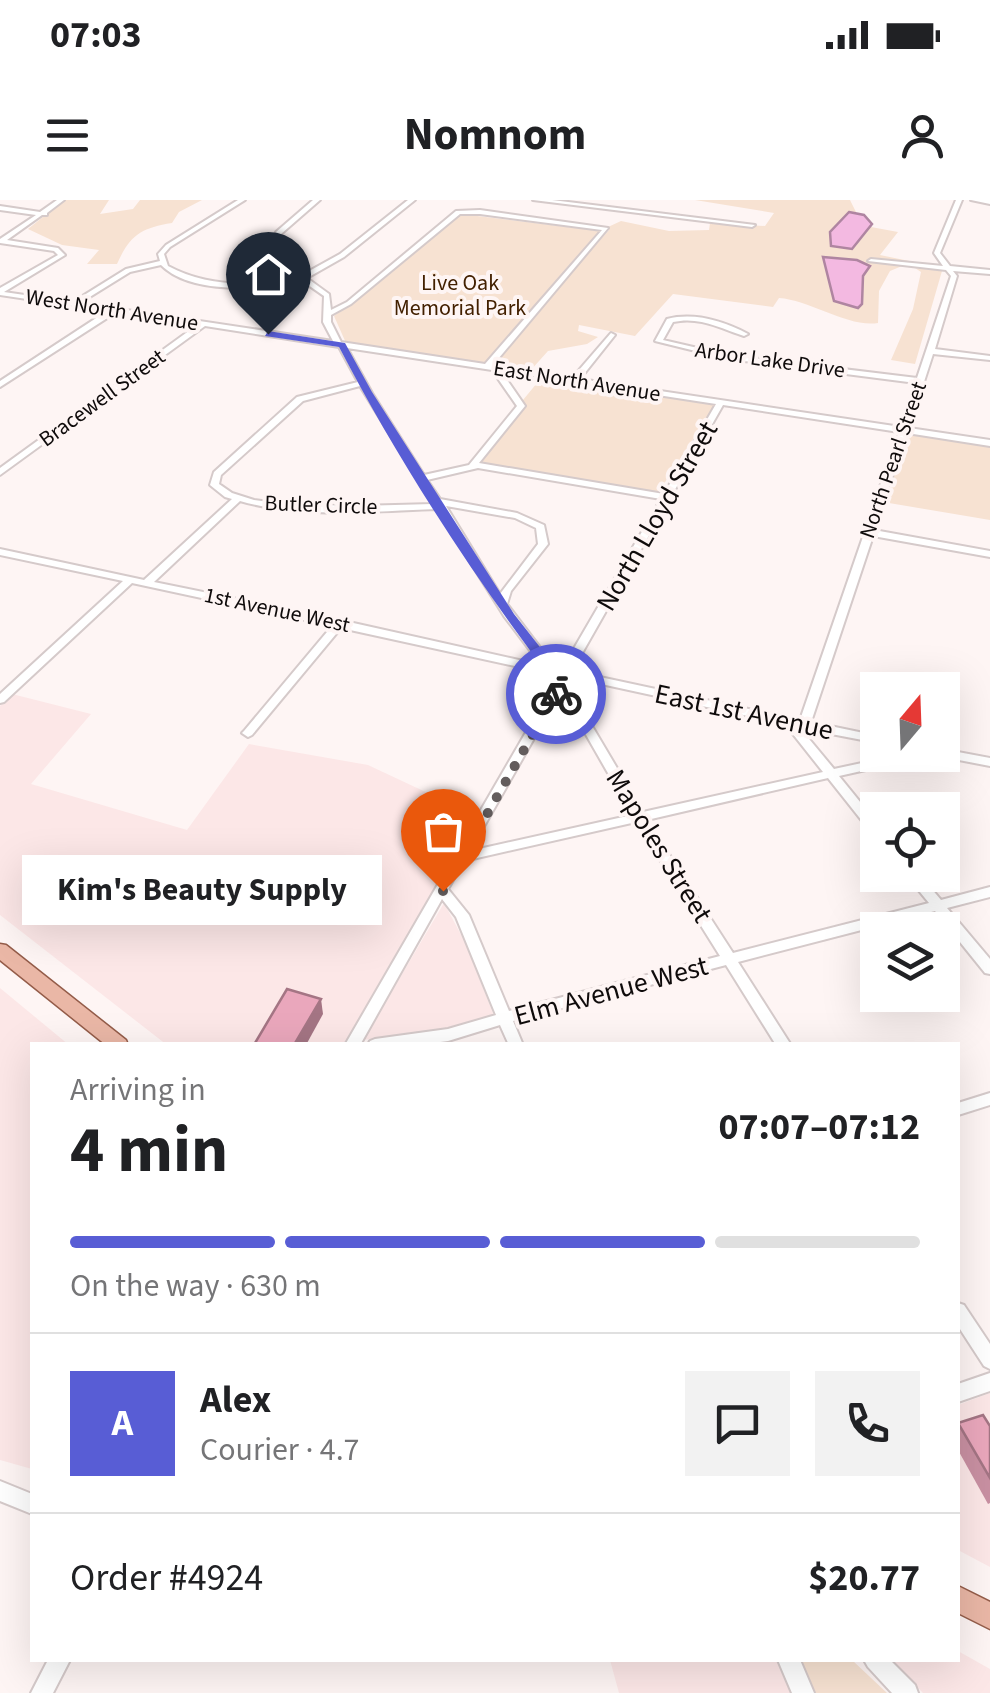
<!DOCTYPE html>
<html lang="en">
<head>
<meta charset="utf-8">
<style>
  :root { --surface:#fff; --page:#f2f2f2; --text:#202124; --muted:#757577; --line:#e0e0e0; --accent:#585dd5 }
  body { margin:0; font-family:"Source Sans 3",sans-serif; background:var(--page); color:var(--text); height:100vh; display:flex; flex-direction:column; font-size:38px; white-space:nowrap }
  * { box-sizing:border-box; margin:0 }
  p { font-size:32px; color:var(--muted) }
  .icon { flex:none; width:55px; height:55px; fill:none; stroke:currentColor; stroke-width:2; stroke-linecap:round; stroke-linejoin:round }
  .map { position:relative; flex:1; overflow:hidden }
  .details { position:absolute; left:30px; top:842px; width:930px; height:620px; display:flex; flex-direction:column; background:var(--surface); border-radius:0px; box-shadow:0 10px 40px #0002 }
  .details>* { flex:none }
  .needle { width:65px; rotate:19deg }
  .controls { position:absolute; left:860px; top:472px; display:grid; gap:20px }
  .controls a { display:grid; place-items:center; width:100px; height:100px; border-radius:0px; background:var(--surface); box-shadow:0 10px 40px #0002; font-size:50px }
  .pin { position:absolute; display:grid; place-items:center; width:85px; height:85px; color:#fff; margin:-102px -42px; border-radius:50% 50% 50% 0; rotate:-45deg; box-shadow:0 0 10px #0007 }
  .pin .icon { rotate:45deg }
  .courier { position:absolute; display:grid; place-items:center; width:100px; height:100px; margin:-50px; border:8px solid #585dd5; border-radius:50%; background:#fff; color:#222; box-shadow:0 2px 12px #0007 }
  .bubble { position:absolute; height:70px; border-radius:0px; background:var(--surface); box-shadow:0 10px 40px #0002; font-size:32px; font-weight:700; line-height:70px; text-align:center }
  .headline em { font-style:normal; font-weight:700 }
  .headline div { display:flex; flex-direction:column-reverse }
  .headline { display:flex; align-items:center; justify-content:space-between; height:170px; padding:0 40px }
  h1 { font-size:65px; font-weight:700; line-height:75px }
  .bar { display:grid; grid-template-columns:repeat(4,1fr); gap:15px 10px; align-content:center; height:120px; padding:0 40px }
  .bar i { height:12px; border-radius:8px; background:var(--line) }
  .bar .on { background:var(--accent) }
  .bar p { grid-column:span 4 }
  .line { display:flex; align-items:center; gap:25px; padding:0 40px; border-top:2px solid var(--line) }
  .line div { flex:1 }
  .round { display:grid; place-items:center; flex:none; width:105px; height:105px; border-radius:0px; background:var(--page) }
  .status { display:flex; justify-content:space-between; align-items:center; height:70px; padding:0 50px; background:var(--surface); direction:ltr }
  .status svg { height:28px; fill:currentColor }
  header { display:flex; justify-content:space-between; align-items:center; height:130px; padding:0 40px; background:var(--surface); font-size:45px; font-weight:700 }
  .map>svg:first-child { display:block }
  .built { fill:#fce7e7 }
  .green { fill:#f7e2d2 }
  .water { fill:#f3b9e1; stroke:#af85a1; stroke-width:2.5 }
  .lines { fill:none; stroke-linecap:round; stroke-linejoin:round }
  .minor-casing { stroke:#d5caca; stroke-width:4 }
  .major-casing { stroke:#945c49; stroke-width:3 }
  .minor { fill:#fff; fill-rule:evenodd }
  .major { fill:#eab7a6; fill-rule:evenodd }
  .wall { fill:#c990a2 }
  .shaded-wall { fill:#a47584 }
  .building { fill:#eaa7bc; stroke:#a47584; stroke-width:2.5 }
  .route { fill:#585dd5 }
  .done { stroke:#635d5d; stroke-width:10; stroke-dasharray:0 18 }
  .labels { text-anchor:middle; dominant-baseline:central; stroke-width:8; stroke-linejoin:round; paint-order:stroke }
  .far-park-label { font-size:22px; fill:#422000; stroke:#fef5f4 }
  .far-street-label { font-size:22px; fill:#0f0b0b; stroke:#fef5f4 }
  .street-label { font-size:28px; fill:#0f0b0b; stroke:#fef5f4 }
</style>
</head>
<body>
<div class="status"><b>07:03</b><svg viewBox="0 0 49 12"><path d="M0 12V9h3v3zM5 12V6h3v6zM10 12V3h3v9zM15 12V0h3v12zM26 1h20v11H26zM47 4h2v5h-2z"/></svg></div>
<header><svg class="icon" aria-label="menu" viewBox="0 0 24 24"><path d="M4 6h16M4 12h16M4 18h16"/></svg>Nomnom<svg class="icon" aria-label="person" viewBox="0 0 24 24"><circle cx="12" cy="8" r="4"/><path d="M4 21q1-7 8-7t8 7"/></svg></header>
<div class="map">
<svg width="990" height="1493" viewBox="0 0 990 1493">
  <rect width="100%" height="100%" fill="#fef5f4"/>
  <path class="built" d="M12,494L91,514L31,584L187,630L249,544L368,565L479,617L343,845H167L0,715V506Z
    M444,703L466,744L494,816L447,828L363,840Z
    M0,788L69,845H32V1269L0,1260Z
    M990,1193V1367L958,1350V1205Z
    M958,1451L990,1469V1493H923L891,1460H958Z
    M610,1460H777L791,1493H619Z"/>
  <path class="green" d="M64,0H109L100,14L133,9L140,0H202L179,12L172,23C141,28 130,35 117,64H87L99,50L62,45L28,29Z
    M695,0H850L856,12H849L831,46L853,49L871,27L898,32L880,55L943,68L868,60L902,66L890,71L879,91L878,123C849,128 810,100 779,98L773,107L673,94L635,136L579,125L578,131L598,137L587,144L548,151L530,171L496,165L500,155L609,30L608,27L621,21L669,31L709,30L710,23L765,26L774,13Z
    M461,14L600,31L485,163L346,143L334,116Z
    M915,68L942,71L915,164L891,160L913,109L921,72Z
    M542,177L716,204L658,293L480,263L524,209L523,200Z
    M907,233L990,245V320L883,302Z
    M790,1460H852L887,1493H808Z"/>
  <path class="water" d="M849,12L864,15L872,24L852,49L831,46L830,32Z
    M823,57L857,60L870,66L863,76L862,104L858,108L834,101Z"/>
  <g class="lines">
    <defs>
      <path id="minor" d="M57,0H64L47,13V15H42L7,40L58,48L65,55L4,92L73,102L126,69L160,61L158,54L166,45L238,0H245L170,47L164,54L168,66C207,87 254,87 296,77L280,65L269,51L276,32L313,0H320L281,34L275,51L284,63L302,75L340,54L408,0H415L344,57L307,78L329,94L331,110L347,102L456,11L480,10L608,28L493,165L573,177L611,133L615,135L580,179L901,227L916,183L728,159L655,141L667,119C695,112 723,121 748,134L744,136C720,128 699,116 673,122L663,140L728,155L917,178L951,76L946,70L868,61L871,59L943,66L934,53L956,0H962L940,53L950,66L990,70V74L953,71L957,76L935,149L990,156V160L933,154L909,228L990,240V246L907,233L874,330L990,351V357L873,336L811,522L878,536V543L800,528L834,569L899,555H921L915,559L839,576L878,624V637L874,636L828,578L647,620L733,753L929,703L906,675H920L941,700L990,687V697L947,708L990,759V774L985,773L935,711L738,762L791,845H776L726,765L513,821L523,845H509L500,825L448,841L417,845H368L370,841L375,839L448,829L496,815L456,717L442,699L360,845H345L555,482L547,473L341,428L252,535L248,537L242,533L244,531L332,426L132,383L4,502L0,503V494L123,381L0,355V349L144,380L232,299L225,297L210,285L214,272L297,197L358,182L339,147L205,126L0,275V268L197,125L115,113L0,187V181L107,111L0,95V88L58,55L54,51L0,43V39L36,15L0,10V6L40,12ZM460,14H480L602,30L485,164L341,142L331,122V115L351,104ZM161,65C191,95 262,90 301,80L324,96L323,122L333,141L80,103L130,72ZM347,148L492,170L517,206L469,265L424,275L372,193ZM501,171L716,204L664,294L479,263L525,206ZM360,186L433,304L357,306L285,304L254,300L232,293L219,284L221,275L303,201ZM723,205L899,232L865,330L862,332L864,334L800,520L572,471ZM478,268L661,299L562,469L555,467L507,404L511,391L548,344L544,325L517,313L440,299L427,280ZM240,301C302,319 373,311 437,309L504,416L541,465L340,420L154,382ZM446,306L515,318L536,328L538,344L500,394ZM569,477L785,524L823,572L643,612L566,482ZM561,491L632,615L470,651ZM636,622L720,756L509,811L469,715L448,689L464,661Z
        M533,0H552L755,25L752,27Z
        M971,0H990V4Z
        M942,549L990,558V566L938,556L942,555Z
        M990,893V905L958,915V903Z
        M958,1103L964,1105L990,1144V1169L984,1166L958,1126Z
        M990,1173V1191L958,1202V1184Z
        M0,1281L32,1294V1314L0,1301Z
        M48,1460H70L53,1493H31Z
        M778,1460H800L814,1493H792Z
        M864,1460H890L915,1485L918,1493H892L868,1467Z"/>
      <path id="major" d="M0,744L6,745L126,840L128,845H106L0,760Z
        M958,1386L990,1402V1429L958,1413Z"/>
    </defs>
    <use href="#minor" class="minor-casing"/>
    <use href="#major" class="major-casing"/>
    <use href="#minor" class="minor"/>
    <use href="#major" class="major"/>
  </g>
  <path class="wall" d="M958,1223L990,1226V1303L988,1304L958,1250Z"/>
  <path class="shaded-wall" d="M321,799L323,814L306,845H294Z"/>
  <path class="building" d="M287,789L321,799L294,845H261L255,843Z
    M983,1215L990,1226V1278L958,1223Z"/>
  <path class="route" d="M268,131L345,143L372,192L514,414L569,484L561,497L550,494L555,484C475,379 400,264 339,147L265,136Z"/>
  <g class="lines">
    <path class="done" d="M443,691L556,494"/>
  </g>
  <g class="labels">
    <g class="far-park-label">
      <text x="460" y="83">Live Oak<tspan x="460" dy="25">Memorial Park</tspan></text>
    </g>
    <g class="far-street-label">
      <text transform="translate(112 110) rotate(9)">West North Avenue</text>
      <text transform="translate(770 160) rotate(8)">Arbor Lake Drive</text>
      <text transform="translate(577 181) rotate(9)">East North Avenue</text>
      <text transform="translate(102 198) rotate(-36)">Bracewell Street</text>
      <text transform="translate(893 260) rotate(-71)">North Pearl Street</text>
      <text transform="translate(321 305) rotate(2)">Butler Circle</text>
      <text transform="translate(277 410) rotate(12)">1st Avenue West</text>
    </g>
    <g class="street-label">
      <text transform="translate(657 316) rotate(-60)">North Lloyd Street</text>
      <text transform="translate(744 512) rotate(12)">East 1st Avenue</text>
      <text transform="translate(659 646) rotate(58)">Mapoles Street</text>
      <text transform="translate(611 791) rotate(-15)">Elm Avenue West</text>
    </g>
  </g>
</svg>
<div class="controls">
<a><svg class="needle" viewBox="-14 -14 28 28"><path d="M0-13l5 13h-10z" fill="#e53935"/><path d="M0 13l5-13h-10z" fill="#757577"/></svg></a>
<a><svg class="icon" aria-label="locate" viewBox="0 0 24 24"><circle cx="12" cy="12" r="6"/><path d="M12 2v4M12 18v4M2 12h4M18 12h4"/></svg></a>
<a><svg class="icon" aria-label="layers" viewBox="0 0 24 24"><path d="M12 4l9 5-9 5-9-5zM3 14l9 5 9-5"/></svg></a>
</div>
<div class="pin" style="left:443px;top:691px;background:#ea580c"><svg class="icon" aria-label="bag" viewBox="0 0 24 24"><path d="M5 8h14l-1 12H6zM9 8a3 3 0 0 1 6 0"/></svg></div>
<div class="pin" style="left:268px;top:134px;background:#1f2937"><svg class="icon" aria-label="home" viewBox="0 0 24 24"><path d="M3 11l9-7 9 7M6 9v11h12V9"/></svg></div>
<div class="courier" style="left:556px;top:494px"><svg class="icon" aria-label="bike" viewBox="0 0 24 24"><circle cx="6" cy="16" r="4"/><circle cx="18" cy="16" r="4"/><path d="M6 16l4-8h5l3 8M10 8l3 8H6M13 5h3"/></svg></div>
<div class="bubble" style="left:22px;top:655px;width:360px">Kim's Beauty Supply</div>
<section class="details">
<div class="headline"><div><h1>4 min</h1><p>Arriving in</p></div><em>07:07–07:12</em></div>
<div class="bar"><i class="on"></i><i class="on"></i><i class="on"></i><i></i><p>On the way · 630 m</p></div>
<div class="line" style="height:180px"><b class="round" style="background:var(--accent);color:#fff">A</b><div><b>Alex</b><p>Courier · 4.7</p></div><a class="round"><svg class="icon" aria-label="chat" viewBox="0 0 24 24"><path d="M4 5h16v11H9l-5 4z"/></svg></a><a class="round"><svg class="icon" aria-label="phone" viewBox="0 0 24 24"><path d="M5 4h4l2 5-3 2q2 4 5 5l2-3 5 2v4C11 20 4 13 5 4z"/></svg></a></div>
<div class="line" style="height:130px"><div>Order #4924</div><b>$20.77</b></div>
</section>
</div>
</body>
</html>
